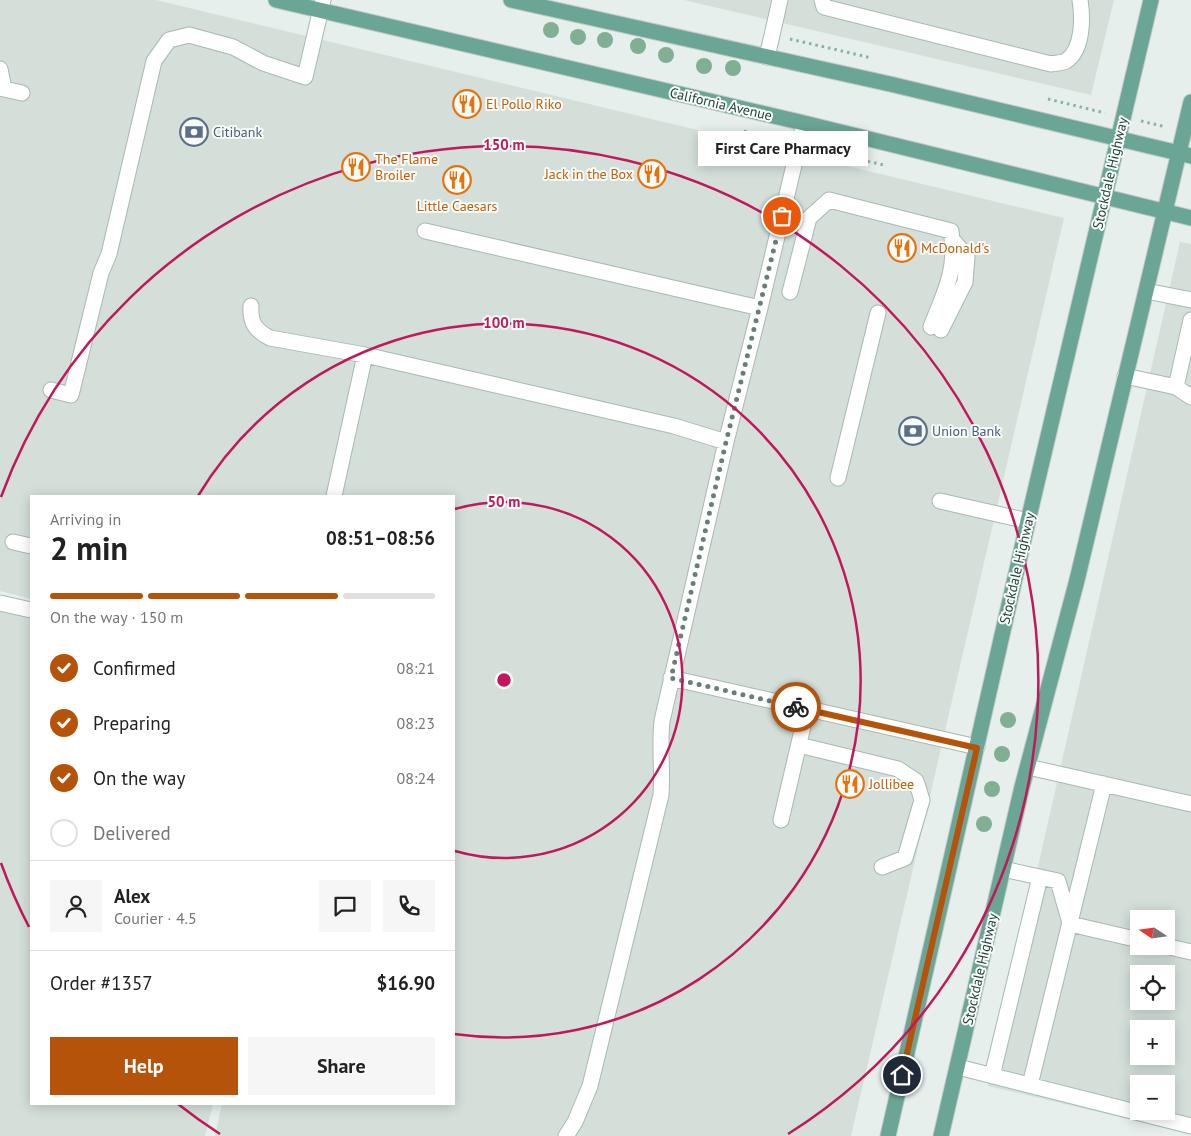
<!DOCTYPE html>
<html lang="en">
<head>
<meta charset="utf-8">
<style>
  :root { --surface:#fff; --page:#f6f6f6; --text:#222; --muted:#767676; --line:#e0e0e0; --accent:#b45309 }
  body { margin:0; font-family:"PT Sans",sans-serif; background:var(--page); color:var(--text); height:100vh; display:flex; flex-direction:column; font-size:19px; white-space:nowrap }
  * { box-sizing:border-box; margin:0 }
  p { font-size:16px; color:var(--muted) }
  .icon { flex:none; width:28px; height:28px; fill:none; stroke:currentColor; stroke-width:2; stroke-linecap:round; stroke-linejoin:round }
  .map { position:relative; flex:1; overflow:hidden }
  .details { position:absolute; left:30px; top:495px; width:425px; height:610px; display:flex; flex-direction:column; background:var(--surface); border-radius:0px; box-shadow:0 2px 12px #0003 }
  .details>* { flex:none }
  .needle { width:32px; rotate:283deg }
  .tools { position:absolute; left:1130px; top:910px; display:grid; gap:10px }
  .tools a { display:grid; place-items:center; width:45px; height:45px; border-radius:0px; background:var(--surface); box-shadow:0 2px 12px #0003; font-size:25px }
  .pin { position:absolute; display:grid; place-items:center; width:42px; height:42px; color:#fff; margin:-21px; border:2px solid #fff; border-radius:50%; box-shadow:0 1px 5px #0007 }
  .courier { position:absolute; display:grid; place-items:center; width:50px; height:50px; margin:-25px; border:4px solid #b45309; border-radius:50%; background:#fff; color:#222; box-shadow:0 1px 6px #0007 }
  .bubble { position:absolute; height:35px; border-radius:0px; background:var(--surface); box-shadow:0 2px 12px #0003; font-size:16px; font-weight:700; line-height:35px; text-align:center }
  .head em { font-style:normal; font-weight:700 }
  .head div { display:flex; flex-direction:column-reverse }
  .head { display:flex; align-items:center; justify-content:space-between; height:85px; padding:0 20px }
  h1 { font-size:32px; font-weight:700; line-height:38px }
  .bar { display:grid; grid-template-columns:repeat(4,1fr); gap:8px 5px; align-content:center; height:60px; padding:0 20px }
  .bar i { height:6px; border-radius:4px; background:var(--line) }
  .bar .active { background:var(--accent) }
  .bar p { grid-column:span 4 }
  .line { display:flex; align-items:center; gap:12px; padding:0 20px; border-top:1px solid var(--line) }
  .line div { flex:1 }
  .round { display:grid; place-items:center; flex:none; width:52px; height:52px; border-radius:0px; background:var(--page) }
  ol { padding:0 20px; list-style:none }
  li { display:flex; align-items:center; gap:15px; height:55px }
  li p { margin-inline-start:auto }
  li .icon { padding:5px; border-radius:50%; background:var(--accent); color:#fff; stroke-width:4 }
  li:last-child { color:var(--muted) }
  li i { width:28px; height:28px; border:2px solid var(--line); border-radius:50% }
  .primary-button { display:flex; gap:10px; margin-top:auto; padding:10px 20px }
  .primary-button a { flex:1; height:58px; border-radius:0px; background:var(--accent); color:#fff; font-size:20px; font-weight:700; line-height:58px; text-align:center }
  .primary-button a+a { background:var(--page); color:var(--text) }
  .map>svg:first-child { display:block }
  .built { fill:#d4dfda; fill-rule:evenodd }
  .lines { fill:none; stroke-linecap:round; stroke-linejoin:round }
  .minor-casing { stroke:#a8b8b2; stroke-width:17 }
  .major-casing { stroke:#c2cac8; stroke-width:17 }
  .path { stroke:#86b3a5; stroke-width:3; stroke-dasharray:2.5 4; stroke-linecap:butt }
  .minor { stroke:#fff; stroke-width:15 }
  .major { stroke:#6aa596; stroke-width:15 }
  .tree { fill:#80af93 }
  .done { stroke:#687f78; stroke-width:5; stroke-dasharray:0 9 }
  .route { stroke:#b45309; stroke-width:6 }
  .ring { fill:none; stroke:#c2185b; stroke-width:2.5 }
  .labels { text-anchor:middle; dominant-baseline:central; stroke-width:4; stroke-linejoin:round; paint-order:stroke }
  .food-label { font-size:14px; fill:#c56008; stroke:#f7fbf9; text-anchor:start }
  .street-label { font-size:14px; fill:#24423a; stroke:#f7fbf9 }
  .service-label { font-size:14px; fill:#4e5e75; stroke:#f7fbf9; text-anchor:start }
  .centre { fill:#c2185b; stroke:#f7fbf9; stroke-width:2.5 }
  .ring-label { font-size:15px; text-anchor:middle; font-weight:bold; fill:#c2185b; stroke:#f7fbf9; stroke-width:4; stroke-linejoin:round; paint-order:stroke }
</style>
</head>
<body>
<div class="map">
<svg width="1191" height="1136" viewBox="0 0 1191 1136">
  <rect width="100%" height="100%" fill="#e6efeb"/>
  <path class="built" d="M0,0H156L1064,218L851,1136H215L222,1104H454V496H31V599L0,591Z
    M684,0H1114L1091,95Z
    M1180,242L1191,244V1134L988,1086ZM1139,919H1166V946H1139ZM1139,974H1166V1001H1139ZM1139,1029H1166V1056H1139ZM1139,1084H1166V1111H1139Z
    M0,605L31,613V1104H213L205,1136H0Z"/>
  <g class="lines">
    <defs>
      <path id="minor" d="M822,0L824,7L1051,64C1056,63 1062,63 1066,61C1083,50 1083,18 1080,0
        M767,57L780,0
        M0,69L4,89
        M0,88L22,93
        M425,231L760,308L804,123
        M1146,291L1191,300
        M790,292L809,218L829,200L951,231C958,269 944,293 931,327
        M251,306C250,323 255,330 270,338L365,355L674,426L726,442
        M941,330L965,282L967,257L952,239
        M1125,376L1176,387L1191,320
        M1176,387L1191,397
        M51,390L71,395L101,273L109,254L154,61L169,40L189,35L233,47L263,63L305,77L323,0
        M838,478L878,313
        M334,496L365,355
        M940,501L1028,521
        M13,542L31,546
        M0,603L31,610
        M671,678L977,747
        M799,745L898,769L916,781L922,800L905,858L882,867
        M1028,767L1191,804
        M781,820L807,709
        M1003,869L1058,881L1070,923
        M1070,924L1139,940
        M1165,946L1191,952
        M958,1067L1191,1126
        M992,1076L1040,877
        M1030,1085L1104,784
        M566,1136L575,1122L590,1086L661,795C663,769 659,746 662,721L726,442L760,308"/>
      <path id="major" d="M276,0L804,123L1191,218
        M511,0L890,84L1191,156
        M888,1136L1028,521L1151,0
        M941,1136L1022,787L1077,580L1191,102"/>
    </defs>
    <use href="#minor" class="minor-casing"/>
    <use href="#major" class="major-casing"/>
    <path class="path" d="M790,39L872,58
      M1048,99L1105,113
      M1141,121L1166,127
      M744,131L779,141
      M817,150L884,165"/>
    <use href="#minor" class="minor"/>
    <use href="#major" class="major"/>
  </g>
  <g class="tree">
    <circle cx="551" cy="30" r="8"/>
    <circle cx="578" cy="37" r="8"/>
    <circle cx="605" cy="40" r="8"/>
    <circle cx="638" cy="46" r="8"/>
    <circle cx="666" cy="55" r="8"/>
    <circle cx="704" cy="66" r="8"/>
    <circle cx="733" cy="68" r="8"/>
    <circle cx="1008" cy="720" r="8"/>
    <circle cx="1002" cy="754" r="8"/>
    <circle cx="992" cy="789" r="8"/>
    <circle cx="984" cy="824" r="8"/>
  </g>
  <g class="lines">
    <path class="done" d="M782,216L726,442L671,678L796,707"/>
    <path class="route" d="M796,707L977,748L902,1075"/>
  </g>
  <g class="ring">
    <path d="M455 509A178 178 0 1 1 455 851"/>
    <path d="M198 496A357 357 0 1 1 454 1034"/>
    <path d="M220 1134A535 535 0 0 1 178 1104M29 927A535 535 0 0 1 1 863M1 497A535 535 0 1 1 788 1134"/>
  </g>
  <defs>
    <symbol id="restaurant-ring" viewBox="-11 -11 22 22"><circle r="9.5" fill="#f7fbf9" stroke="#e8710a" stroke-width="1.5"/><path d="M-5-6h1v4h1v-4h1v4h1v-4h1v5L-1.5 .5V6h-2V.5L-5-1ZM5-6V6H3V1.5H1.5Q1.5-4 5-6Z" fill="#e8710a"/></symbol>
    <symbol id="bank-ring" viewBox="-11 -11 22 22"><circle r="9.5" fill="#f7fbf9" stroke="#5c6f8a" stroke-width="1.5"/><path d="M-6-4H6V4H-6ZM0-2.3a2.3 2.3 0 1 0 0 4.6a2.3 2.3 0 1 0 0-4.6Z" fill="#5c6f8a"/></symbol>
  </defs>
  <g fill-rule="evenodd">
    <use href="#restaurant-ring" x="451" y="88" width="32" height="32"/>
    <use href="#bank-ring" x="178" y="116" width="32" height="32"/>
    <use href="#restaurant-ring" x="340" y="151" width="32" height="32"/>
    <use href="#restaurant-ring" x="636" y="158" width="32" height="32"/>
    <use href="#restaurant-ring" x="441" y="164" width="32" height="32"/>
    <use href="#restaurant-ring" x="886" y="232" width="32" height="32"/>
    <use href="#bank-ring" x="897" y="415" width="32" height="32"/>
    <use href="#restaurant-ring" x="834" y="768" width="32" height="32"/>
  </g>
  <g class="labels">
    <g class="food-label">
      <text x="486" y="104">El Pollo Riko</text>
      <text x="375" y="159">The Flame<tspan x="375" dy="16">Broiler</tspan></text>
      <text x="633" y="174" text-anchor="end">Jack in the Box</text>
      <text x="457" y="206" text-anchor="middle">Little Caesars</text>
      <text x="921" y="248">McDonald's</text>
      <text x="869" y="784">Jollibee</text>
    </g>
    <g class="street-label">
      <text transform="translate(721 104) rotate(13)">California Avenue</text>
      <text transform="translate(1110 173) rotate(-77)">Stockdale Highway</text>
      <text transform="translate(1017 568) rotate(-77)">Stockdale Highway</text>
      <text transform="translate(980 969) rotate(-77)">Stockdale Highway</text>
    </g>
    <g class="service-label">
      <text x="213" y="132">Citibank</text>
      <text x="932" y="431">Union Bank</text>
    </g>
  </g>
  <circle cx="504" cy="680" r="8" class="centre"/>
  <g class="ring-label">
    <text x="504" y="150">150 m</text>
    <text x="504" y="328">100 m</text>
    <text x="504" y="507">50 m</text>
  </g>
</svg>
<div class="tools">
<a><svg class="needle" viewBox="-14 -14 28 28"><path d="M0-13l5 13h-10z" fill="#e53935"/><path d="M0 13l5-13h-10z" fill="#767676"/></svg></a>
<a><svg class="icon" aria-label="locate" viewBox="0 0 24 24"><circle cx="12" cy="12" r="6"/><path d="M12 2v4M12 18v4M2 12h4M18 12h4"/></svg></a>
<a>+</a>
<a>−</a>
</div>
<div class="pin" style="left:782px;top:216px;background:#ea580c"><svg class="icon" aria-label="bag" viewBox="0 0 24 24"><path d="M5 8h14l-1 12H6zM9 8a3 3 0 0 1 6 0"/></svg></div>
<div class="pin" style="left:902px;top:1075px;background:#1f2937"><svg class="icon" aria-label="home" viewBox="0 0 24 24"><path d="M3 11l9-7 9 7M6 9v11h12V9"/></svg></div>
<div class="courier" style="left:796px;top:707px"><svg class="icon" aria-label="bike" viewBox="0 0 24 24"><circle cx="6" cy="16" r="4"/><circle cx="18" cy="16" r="4"/><path d="M6 16l4-8h5l3 8M10 8l3 8H6M13 5h3"/></svg></div>
<div class="bubble" style="left:698px;top:131px;width:170px">First Care Pharmacy</div>
<section class="details">
<div class="head"><div><h1>2 min</h1><p>Arriving in</p></div><em>08:51–08:56</em></div>
<div class="bar"><i class="active"></i><i class="active"></i><i class="active"></i><i></i><p>On the way · 150 m</p></div>
<ol>
<li><svg class="icon" aria-label="check" viewBox="0 0 24 24"><path d="M5 12l5 5 9-10"/></svg>Confirmed<p>08:21</p></li>
<li><svg class="icon" aria-label="check" viewBox="0 0 24 24"><path d="M5 12l5 5 9-10"/></svg>Preparing<p>08:23</p></li>
<li><svg class="icon" aria-label="check" viewBox="0 0 24 24"><path d="M5 12l5 5 9-10"/></svg>On the way<p>08:24</p></li>
<li><i></i>Delivered</li>
</ol>
<div class="line" style="height:90px"><a class="round"><svg class="icon" aria-label="person" viewBox="0 0 24 24"><circle cx="12" cy="8" r="4"/><path d="M4 21q1-7 8-7t8 7"/></svg></a><div><b>Alex</b><p>Courier · 4.5</p></div><a class="round"><svg class="icon" aria-label="chat" viewBox="0 0 24 24"><path d="M4 5h16v11H9l-5 4z"/></svg></a><a class="round"><svg class="icon" aria-label="phone" viewBox="0 0 24 24"><path d="M5 4h4l2 5-3 2q2 4 5 5l2-3 5 2v4C11 20 4 13 5 4z"/></svg></a></div>
<div class="line" style="height:65px"><div>Order #1357</div><b>$16.90</b></div>
<div class="primary-button"><a>Help</a><a>Share</a></div>
</section>
</div>
</body>
</html>
